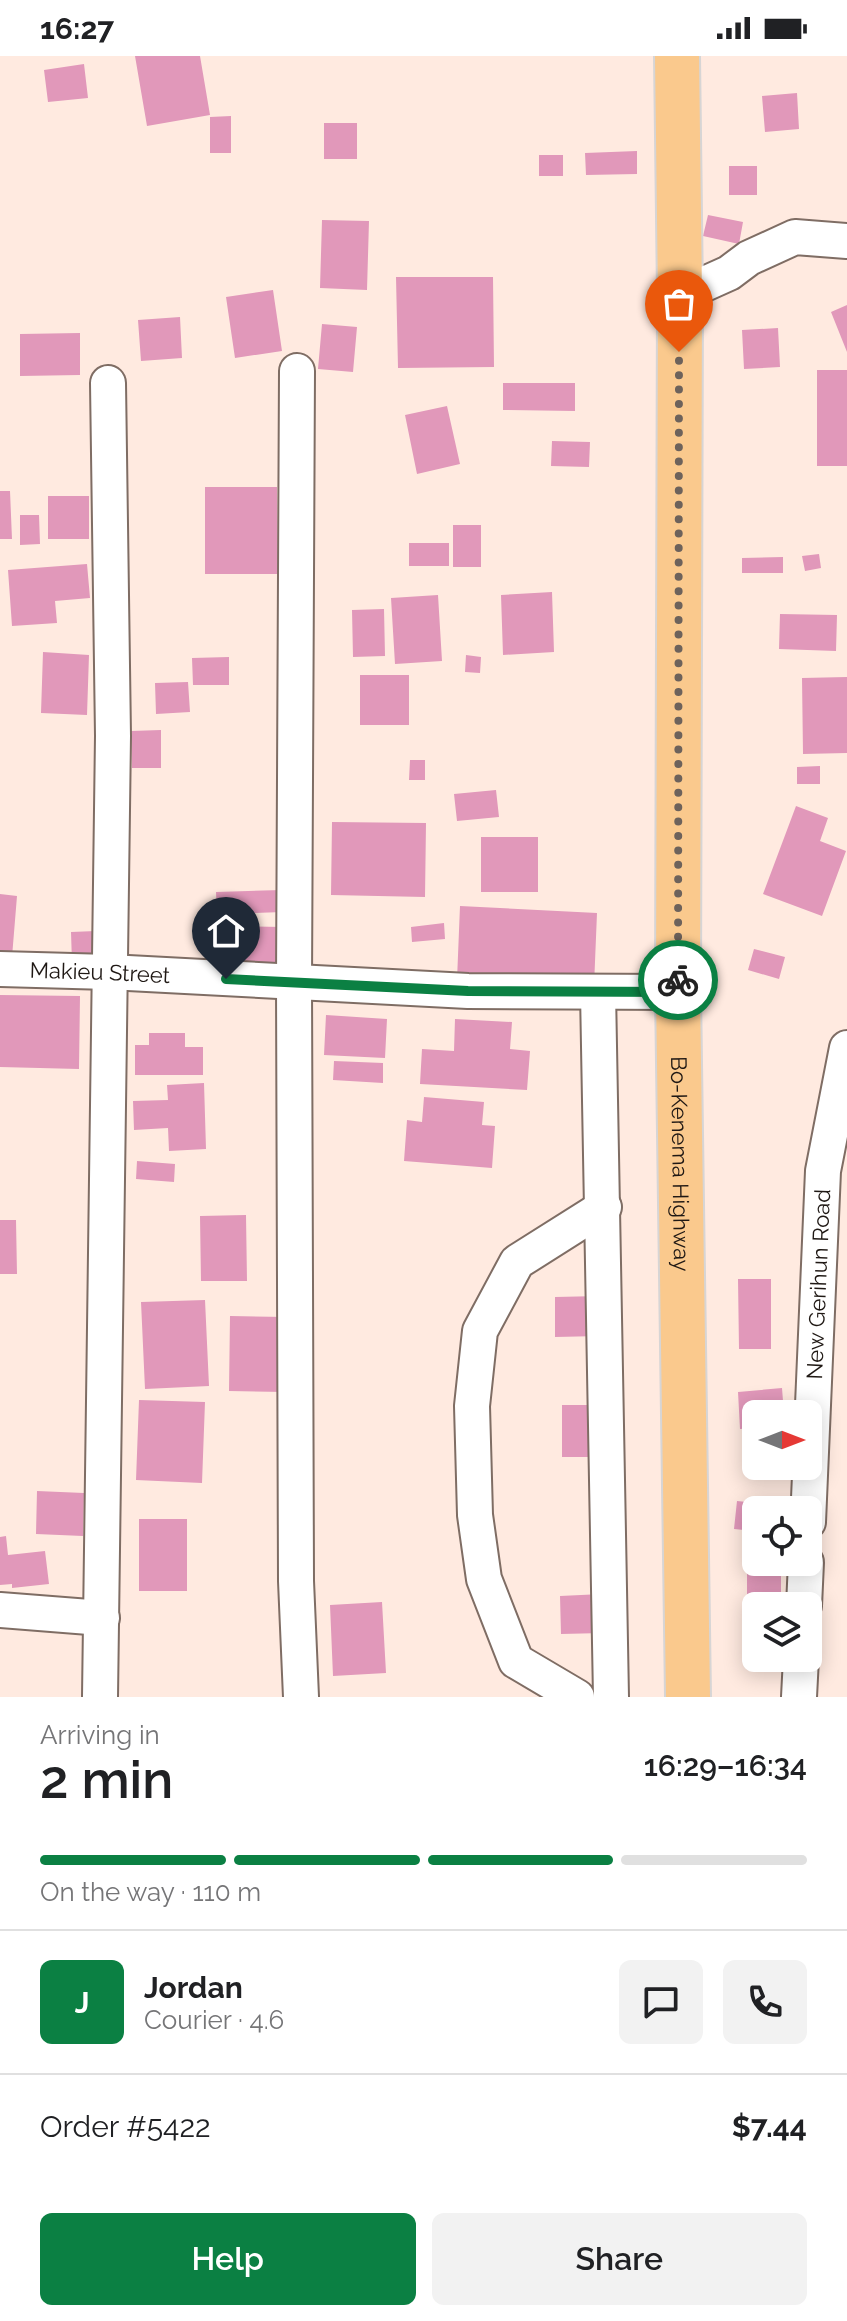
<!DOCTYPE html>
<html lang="en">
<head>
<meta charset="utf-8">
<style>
  :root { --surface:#fff; --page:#f2f2f2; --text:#202124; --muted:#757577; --line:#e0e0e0; --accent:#0b8043 }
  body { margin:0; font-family:Raleway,sans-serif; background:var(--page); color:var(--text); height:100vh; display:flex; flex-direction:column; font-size:30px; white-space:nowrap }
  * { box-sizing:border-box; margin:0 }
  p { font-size:26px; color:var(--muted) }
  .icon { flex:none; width:44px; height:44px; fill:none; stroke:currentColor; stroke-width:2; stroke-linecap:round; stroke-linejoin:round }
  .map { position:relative; height:1641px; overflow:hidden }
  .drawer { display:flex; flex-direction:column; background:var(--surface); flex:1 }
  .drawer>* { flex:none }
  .needle { width:52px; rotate:90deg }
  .buttons { position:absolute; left:742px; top:1344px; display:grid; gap:16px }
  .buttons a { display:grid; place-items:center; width:80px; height:80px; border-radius:12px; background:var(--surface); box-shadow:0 4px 20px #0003; font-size:40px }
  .pin { position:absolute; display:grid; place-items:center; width:68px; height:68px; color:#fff; margin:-82px -34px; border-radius:50% 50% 50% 0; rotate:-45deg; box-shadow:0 0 8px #0007 }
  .pin .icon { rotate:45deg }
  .courier { position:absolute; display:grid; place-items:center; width:80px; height:80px; margin:-40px; border:6px solid #0b8043; border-radius:50%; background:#fff; color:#222; box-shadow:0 2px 10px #0007 }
  .overview em { font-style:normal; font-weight:600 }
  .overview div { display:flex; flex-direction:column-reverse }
  .overview { display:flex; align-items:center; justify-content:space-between; height:136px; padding:0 40px }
  h1 { font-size:52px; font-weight:600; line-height:60px }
  .bar { display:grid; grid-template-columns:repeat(4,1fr); gap:12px 8px; align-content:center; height:96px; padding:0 40px }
  .bar i { height:10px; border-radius:6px; background:var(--line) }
  .bar .on { background:var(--accent) }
  .bar p { grid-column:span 4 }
  .line { display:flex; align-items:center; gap:20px; padding:0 40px; border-top:2px solid var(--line) }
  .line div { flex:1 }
  .round { display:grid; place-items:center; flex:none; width:84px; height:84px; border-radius:12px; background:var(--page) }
  .cta { display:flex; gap:16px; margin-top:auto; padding:16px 40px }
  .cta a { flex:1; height:92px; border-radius:12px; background:var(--accent); color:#fff; font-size:32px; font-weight:600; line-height:92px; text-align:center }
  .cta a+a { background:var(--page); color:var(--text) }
  .status { display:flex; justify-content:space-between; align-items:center; height:56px; padding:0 40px; background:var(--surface); direction:ltr }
  .status svg { height:22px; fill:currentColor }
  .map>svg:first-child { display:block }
  .building { fill:#e198ba }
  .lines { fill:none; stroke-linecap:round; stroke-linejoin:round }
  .minor-casing { stroke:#7f6d64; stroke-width:38 }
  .highway-casing { stroke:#d7d5d5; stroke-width:48 }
  .minor { stroke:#fff; stroke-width:34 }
  .highway { stroke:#fac98d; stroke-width:44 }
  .done { stroke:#6d625b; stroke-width:8; stroke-dasharray:0 14.4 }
  .route { stroke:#0b8043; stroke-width:10 }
  .labels { text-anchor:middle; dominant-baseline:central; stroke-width:6; stroke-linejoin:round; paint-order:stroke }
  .street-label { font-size:22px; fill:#1f1814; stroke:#ffeae0 }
</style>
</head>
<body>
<div class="status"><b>16:27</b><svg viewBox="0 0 49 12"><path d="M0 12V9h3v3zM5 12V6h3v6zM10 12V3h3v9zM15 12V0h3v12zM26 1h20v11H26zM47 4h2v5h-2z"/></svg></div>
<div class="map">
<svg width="847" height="1641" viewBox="0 0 847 1641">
  <rect width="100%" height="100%" fill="#ffeae0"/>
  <path class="building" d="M135,0H200L210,59L147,70Z
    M84,8L88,42L48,46L44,14Z
    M797,37L799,73L765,76L762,40Z
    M231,60V97H210V61Z
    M324,67H357V103H324Z
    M637,95V118L586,119L585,97Z
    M539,99H563V120H539Z
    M729,110H757V139H729Z
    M708,159L743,166L739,188L703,180Z
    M322,164L369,165L367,234L320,232Z
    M396,221H493L494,311L398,312Z
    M273,234L282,295L235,302L226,241Z
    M847,249V296L831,256Z
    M180,261L182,302L141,305L138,264Z
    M322,268L357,271L353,316L318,313Z
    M778,272L780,311L744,313L742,274Z
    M80,277V319L20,320V278Z
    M817,314H847V410H817Z
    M503,327H575V355L503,354Z
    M447,350L460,408L417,418L405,359Z
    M552,385L590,386L589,411L551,410Z
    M205,431H277L278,518H205Z
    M0,435H10L12,483H0Z
    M48,440H89V483H48Z
    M20,459H39L40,488L20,489Z
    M453,469H481V511H453Z
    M409,487H449V510H409Z
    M819,498L821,512L805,515L802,500Z
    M783,501V517H742V502Z
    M87,508L90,542L55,545L57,567L12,570L8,514Z
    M552,536L554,596L503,599L501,539Z
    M438,539L442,605L395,608L391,542Z
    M384,553L385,600L353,601L352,554Z
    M780,558L837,559L836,595L779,593Z
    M43,596L89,599L87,659L41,657Z
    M466,599L481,601L480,617L465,616Z
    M229,601V629H193L192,602Z
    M360,619H409V669H360Z
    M847,621V697L803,698L802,622Z
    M188,626L190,656L156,658L155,627Z
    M161,674V712H132L131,675Z
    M410,704H425V724H409Z
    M820,710V728H797V711Z
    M496,734L499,761L457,765L454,738Z
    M796,750L828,762L820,785L846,795L822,860L763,838Z
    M332,766L426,767L425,841L331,839Z
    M481,781H538V836H481Z
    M282,834L283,856L217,858L216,836Z
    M0,838L17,840L12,901L0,900Z
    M460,850L597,857L594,930L457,924Z
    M444,867L445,883L412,886L411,871Z
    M225,870L283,871L282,916L224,915Z
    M96,875L98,907H72L71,876Z
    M754,893L785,901L779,923L748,914Z
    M0,939L80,940L79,1013L0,1011Z
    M326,959L387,963L385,1002L324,999Z
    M455,963L512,966L510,993L530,995L527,1034L420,1028L422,993L454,995Z
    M149,977H185V991H203V1019H135V989H149Z
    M334,1005L383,1007V1027L333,1024Z
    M204,1027L206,1093L169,1095L168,1072L134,1074L133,1045L168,1044L167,1029Z
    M424,1041L484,1046L482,1069L495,1070L492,1112L404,1105L407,1064L422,1066Z
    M137,1105L175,1108L174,1126L136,1123Z
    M246,1159L247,1225H201L200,1160Z
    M0,1164H16L17,1218H0Z
    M738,1223H771V1293H739Z
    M600,1240V1280L555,1281V1241Z
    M205,1244L209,1330L145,1333L141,1246Z
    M230,1260L286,1261L285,1336L229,1335Z
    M782,1332L784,1358H756V1372L740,1373L738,1336Z
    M139,1344L205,1346L202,1427L136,1424Z
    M562,1349H602V1401H562Z
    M37,1435L84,1437L83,1480L36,1478Z
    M737,1445L757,1447L754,1475L734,1473Z
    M139,1463H187V1535H139Z
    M6,1480L8,1499L45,1495L49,1528L12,1532V1528L0,1529V1481Z
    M747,1483H756V1506H781V1545H747Z
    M602,1538L603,1577L561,1578L560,1540Z
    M382,1546L386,1617L333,1620L330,1549Z"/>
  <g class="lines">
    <defs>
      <g id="minor">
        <path d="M680,239L729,217L749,202L795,181L847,185"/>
        <path d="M297,315L294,927L296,1525L301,1641"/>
        <path id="s1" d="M0,913L109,916L468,935L678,936"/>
        <path d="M598,936L611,1641"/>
        <path id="s2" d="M808,1466L823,1115L847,992"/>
        <path d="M804,1550L806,1506"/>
        <path d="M0,1554L102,1562"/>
        <path d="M100,1641L113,680L108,327"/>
        <path d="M577,1641L516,1605L484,1523L475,1459L472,1350L480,1275L517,1206L604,1151"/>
        <path d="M799,1641L801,1602"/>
      </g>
      <g id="highway">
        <path id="s3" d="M677,0L680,239L678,936L688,1641"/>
      </g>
    </defs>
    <use href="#minor" class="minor-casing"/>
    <use href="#highway" class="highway-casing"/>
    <use href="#minor" class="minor"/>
    <use href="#highway" class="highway"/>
  </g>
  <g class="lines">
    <path class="done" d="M678,924L679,296"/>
    <path class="route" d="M226,923L468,935L678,936V924"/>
  </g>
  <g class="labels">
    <g class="street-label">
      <text stroke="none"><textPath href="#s1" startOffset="100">Makieu Street</textPath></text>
      <text stroke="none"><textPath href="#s3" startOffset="1108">Bo-Kenema Highway</textPath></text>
      <text stroke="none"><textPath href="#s2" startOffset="238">New Gerihun Road</textPath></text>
    </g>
  </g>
</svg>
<div class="buttons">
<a><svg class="needle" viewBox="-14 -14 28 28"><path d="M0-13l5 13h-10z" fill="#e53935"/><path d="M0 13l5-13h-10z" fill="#757577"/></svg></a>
<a><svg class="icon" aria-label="locate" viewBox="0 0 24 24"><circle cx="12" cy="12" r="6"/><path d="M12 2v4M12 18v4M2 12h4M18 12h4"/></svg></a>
<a><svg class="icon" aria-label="layers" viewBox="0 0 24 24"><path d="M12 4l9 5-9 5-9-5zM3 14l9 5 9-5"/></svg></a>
</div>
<div class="pin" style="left:679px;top:296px;background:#ea580c"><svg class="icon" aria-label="bag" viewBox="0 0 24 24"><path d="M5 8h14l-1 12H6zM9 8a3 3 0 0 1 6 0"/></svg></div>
<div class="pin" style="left:226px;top:923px;background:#1f2937"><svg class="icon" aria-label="home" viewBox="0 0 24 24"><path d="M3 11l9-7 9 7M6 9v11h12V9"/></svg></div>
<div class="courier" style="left:678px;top:924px"><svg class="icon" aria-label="bike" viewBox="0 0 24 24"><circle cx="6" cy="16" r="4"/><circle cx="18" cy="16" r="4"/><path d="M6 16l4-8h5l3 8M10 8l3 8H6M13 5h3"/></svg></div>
</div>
<section class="drawer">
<div class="overview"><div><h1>2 min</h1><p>Arriving in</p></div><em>16:29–16:34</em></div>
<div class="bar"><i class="on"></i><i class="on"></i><i class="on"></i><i></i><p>On the way · 110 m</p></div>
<div class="line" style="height:144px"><b class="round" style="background:var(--accent);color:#fff">J</b><div><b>Jordan</b><p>Courier · 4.6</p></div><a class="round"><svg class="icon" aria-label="chat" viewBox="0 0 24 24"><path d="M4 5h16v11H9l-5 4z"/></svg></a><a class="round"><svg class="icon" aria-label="phone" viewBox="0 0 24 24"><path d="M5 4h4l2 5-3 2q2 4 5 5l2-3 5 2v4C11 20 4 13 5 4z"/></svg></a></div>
<div class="line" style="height:104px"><div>Order #5422</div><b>$7.44</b></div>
<div class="cta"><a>Help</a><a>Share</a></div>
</section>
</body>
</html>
